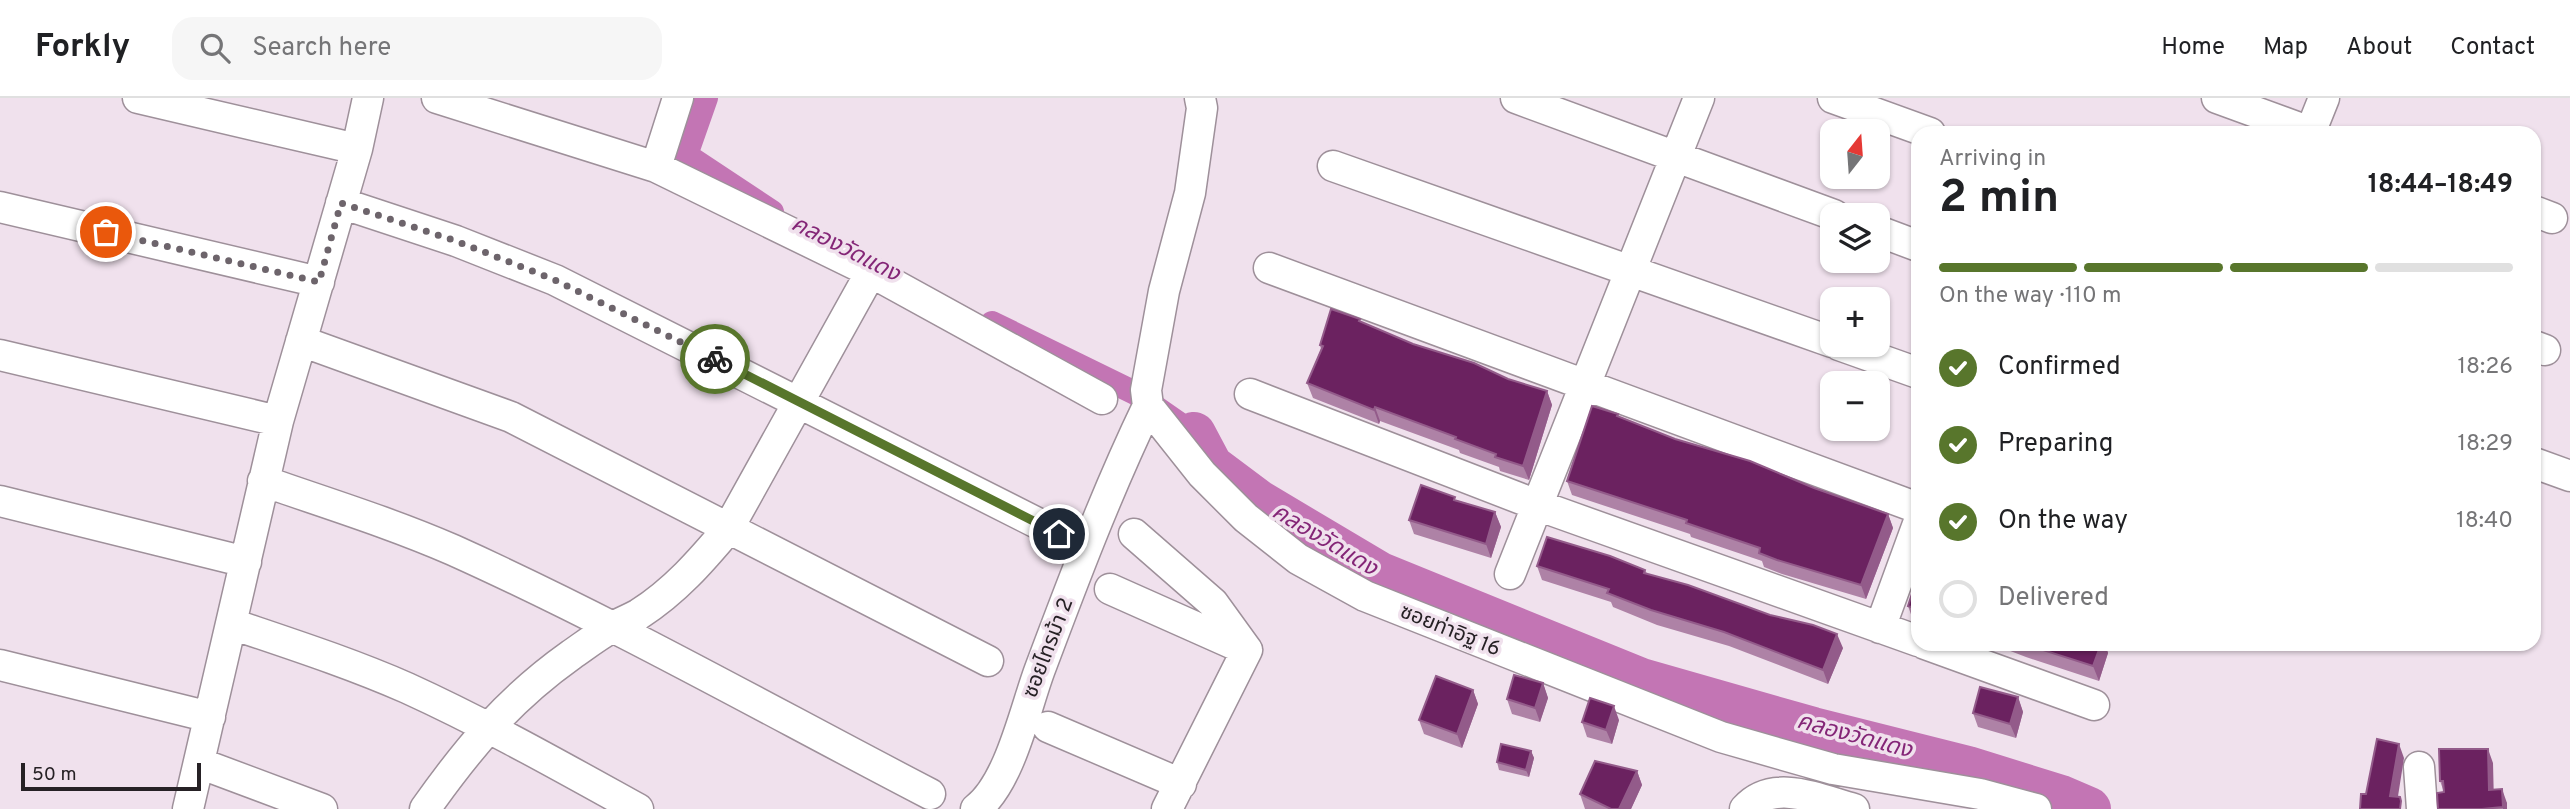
<!DOCTYPE html>
<html lang="en">
<head>
<meta charset="utf-8">
<style>
  :root { --surface:#fff; --page:#f6f6f6; --text:#202124; --muted:#757577; --line:#e0e0e0; --accent:#58762c }
  body { margin:0; font-family:Overpass,"Noto Sans Thai",sans-serif; background:var(--page); color:var(--text); height:100vh; display:flex; flex-direction:column; font-size:26px; white-space:nowrap }
  * { box-sizing:border-box; margin:0 }
  p { font-size:23px; color:var(--muted) }
  .icon { flex:none; width:38px; height:38px; fill:none; stroke:currentColor; stroke-width:2; stroke-linecap:round; stroke-linejoin:round }
  .map { position:relative; flex:1; overflow:hidden }
  .side { position:absolute; left:1911px; top:28px; width:630px; height:525px; display:flex; flex-direction:column; background:var(--surface); border-radius:21px; box-shadow:0 2px 5px #0004 }
  .side>* { flex:none }
  .needle { width:46px; rotate:17deg }
  .tools { position:absolute; left:1820px; top:21px; display:grid; gap:14px }
  .tools a { display:grid; place-items:center; width:70px; height:70px; border-radius:14px; background:var(--surface); box-shadow:0 2px 5px #0004; font-size:35px }
  .scale { position:absolute; left:21px; bottom:18px; width:180px; box-sizing:border-box; padding-left:7px; border:4px solid #262125; border-top:0; font-size:19px; line-height:24px; white-space:nowrap; color:#262125; -webkit-text-stroke:5px #f0e1ed; paint-order:stroke }
  .pin { position:absolute; display:grid; place-items:center; width:60px; height:60px; color:#fff; margin:-30px; border:4px solid #fff; border-radius:50%; box-shadow:0 2px 7px #0007 }
  .courier { position:absolute; display:grid; place-items:center; width:70px; height:70px; margin:-35px; border:5px solid #58762c; border-radius:50%; background:#fff; color:#222; box-shadow:0 2px 9px #0007 }
  .headline em { font-style:normal; font-weight:700 }
  .headline div { display:flex; flex-direction:column-reverse }
  .headline { display:flex; align-items:center; justify-content:space-between; height:119px; padding:0 28px }
  h1 { font-size:46px; font-weight:700; line-height:52px }
  .bar { display:grid; grid-template-columns:repeat(4,1fr); gap:10px 7px; align-content:center; height:84px; padding:0 28px }
  .bar i { height:9px; border-radius:5px; background:var(--line) }
  .bar .on { background:var(--accent) }
  .bar p { grid-column:span 4 }
  ol { padding:0 28px; list-style:none }
  li { display:flex; align-items:center; gap:21px; height:77px }
  li p { margin-inline-start:auto }
  li .icon { padding:7px; border-radius:50%; background:var(--accent); color:#fff; stroke-width:4 }
  li:last-child { color:var(--muted) }
  li i { width:38px; height:38px; border:4px solid var(--line); border-radius:50% }
  header { display:flex; align-items:center; gap:42px; box-sizing:border-box; height:98px; padding:0 35px; background:var(--surface); border-bottom:2px solid var(--line) }
  header strong { font-size:33px }
  nav { display:flex; gap:38px; margin-inline-start:auto; font-size:24px }
  .search { width:490px; height:63px; background:var(--page); display:flex; align-items:center; gap:18px; box-sizing:border-box; padding:0 24px; border-radius:21px; color:var(--muted); font-size:26px }
  .map>svg:first-child { display:block }
  .lines { fill:none; stroke-linecap:round; stroke-linejoin:round }
  .canal { stroke:#c375b4; stroke-width:24 }
  .river { stroke:#c375b4; stroke-width:44 }
  .minor-casing { stroke:#9e909a; stroke-width:33 }
  .minor { stroke:#fff; stroke-width:30 }
  .wall { fill:#ae82a6 }
  .shaded-wall { fill:#935b8a }
  .building { fill:#6b2260; stroke:#935b8a; stroke-width:2 }
  .done { stroke:#6d646b; stroke-width:7; stroke-dasharray:0 12.6 }
  .route { stroke:#58762c; stroke-width:9 }
  .labels { text-anchor:middle; dominant-baseline:central; stroke-width:7; stroke-linejoin:round; paint-order:stroke }
  .street-label { font-size:21px; fill:#262125; stroke:#f0e1ed }
  .water-label { font-size:23px; font-style:italic; fill:#842677; stroke:#f0e1ed }
</style>
</head>
<body>
<header>
<strong>Forkly</strong>
<div class="search"><svg class="icon" aria-label="search" viewBox="0 0 24 24"><circle cx="10" cy="10" r="6"/><path d="M15 15l6 6"/></svg>Search here</div>
<nav><a>Home</a><a>Map</a><a>About</a><a>Contact</a></nav>
</header>
<div class="map">
<svg width="2570" height="711" viewBox="0 0 2570 711">
  <rect width="100%" height="100%" fill="#f0e1ed"/>
  <g class="lines">
    <path class="canal" d="M706,0L686,57L772,114
      M992,225L1135,295L1194,336"/>
    <path class="river" d="M1194,336L1211,368L1259,404L1380,476L1641,582L1813,631L1968,670L2061,699L2089,711"/>
    <defs>
      <path id="minor" d="M138,0L357,51
        M437,0L656,69L871,174L1102,301
        M1200,0L1202,10L1190,95L1164,193L1146,292L1148,308L1202,376L1246,420L1298,461L1365,498L1721,639L1833,671L1980,696L2036,711
        M1516,0L1834,117
        M1833,0L1930,35
        M2217,0L2313,35
        M2310,35L2324,0
        M1333,68L1832,244
        M656,69L678,0
        M341,105L456,143L555,182L1059,436
        M0,109L319,184
        M2534,113L2552,120
        M1878,133L1918,148
        M1269,170L1918,410
        M301,243L511,319L988,563
        M1839,247L1918,275
        M2534,248L2545,252
        M0,257L278,323
        M1250,296L1537,407L1918,543
        M2534,365L2570,378
        M263,383C326,405 391,425 453,452C615,525 772,614 930,696
        M0,403L246,464
        M1134,436L1213,505L1247,552L1167,711
        M1510,476L1699,0
        M1110,491L1247,552
        M232,526C291,546 350,565 407,590C486,626 562,669 638,711
        M1880,530L1918,426
        M1925,546L2094,607
        M0,567L210,619
        M1048,629L1181,686
        M199,665L322,711
        M2419,669L2422,711
        M188,711L278,323L357,51L368,0
        M425,711C468,650 509,601 571,557C584,548 597,538 611,530C620,525 630,521 639,516C675,493 701,463 728,431L871,174
        M976,711C1010,685 1025,611 1040,571C1073,483 1107,393 1148,308
        M1745,711C1773,679 1820,702 1854,711"/>
    </defs>
    <use href="#minor" class="minor-casing"/>
    <use href="#minor" class="minor"/>
  </g>
  <path class="wall" d="M1361,224L1413,246L1508,281L1547,293L1552,307L1529,382L1500,373L1499,369L1460,355L1459,352L1380,323L1379,326L1313,300L1307,285L1321,251L1320,247Z
    M1618,316L1619,319L1675,341L1888,416L1893,430L1866,501L1782,476L1764,469L1762,463L1691,439L1690,436L1572,397L1567,383Z
    M1456,402L1495,414L1501,429L1491,460L1414,436L1409,422Z
    M1537,468L1645,472L1647,476L1843,550L1828,586L1729,548L1657,527L1613,509L1611,504L1542,482Z
    M1918,477V523L1913,522L1908,508Z
    M1992,546H2105L2108,555L2099,583L2026,559Z
    M1543,585L1548,600L1540,624L1512,616L1507,601Z
    M1473,592L1478,606L1462,650L1424,636L1419,622Z
    M2018,599L2023,614L2016,640L1978,629L1973,615Z
    M1619,622L1612,646L1587,639L1582,624Z
    M1531,653L1534,660L1529,679L1499,672L1497,664Z
    M2493,665V692L2507,705V711H2438L2444,694L2440,683Z
    M1637,673L1642,687L1631,711H1585L1580,696Z"/>
  <path class="shaded-wall" d="M1547,293L1552,307L1529,382L1523,368Z
    M1375,309L1380,323L1379,326L1374,312Z
    M1495,414L1501,429L1491,460L1486,446Z
    M1888,416L1893,430L1866,501L1861,487Z
    M1837,536L1843,550L1828,586L1823,572Z
    M2101,546H2105L2108,555L2099,583L2093,568Z
    M1543,585L1548,600L1540,624L1535,610Z
    M1473,592L1478,606L1462,650L1457,636Z
    M2018,599L2023,614L2016,640L2010,626Z
    M1614,608L1619,622L1612,646L1606,632Z
    M2399,646L2404,660L2396,711L2390,698Z
    M2488,651L2493,665L2494,706L2489,692Z
    M1531,653L1534,660L1529,679L1526,672Z
    M1637,673L1642,687L1631,711H1619Z
    M2502,691L2507,705V711H2503V709Z"/>
  <path class="building" d="M1331,211L1360,221L1359,223L1413,246L1474,265L1508,281L1547,293L1523,368L1495,359L1496,356L1455,341L1456,339L1375,309L1374,312L1307,285L1323,248L1320,247Z
    M1592,308L1618,316L1617,318L1675,341L1750,363L1814,390L1888,416L1861,487L1777,462L1759,455L1760,450L1686,425L1687,422L1567,383Z
    M1421,387L1455,399L1454,402L1495,414L1486,446L1409,422Z
    M1547,439L1610,458L1645,472L1644,475L1688,487L1770,517L1813,527L1837,536L1823,572L1724,534L1651,512L1607,495L1609,491L1537,468Z
    M1918,477V511L1908,508Z
    M2024,546H2101L2093,568Z
    M1514,577L1543,585L1535,610L1507,601Z
    M1436,578L1473,592L1457,636L1419,622Z
    M1980,589L2018,599L2010,626L1973,615Z
    M1590,600L1614,608L1606,632L1582,624Z
    M2377,641L2399,646L2390,698L2400,699L2401,703L2400,711H2360L2361,696H2366Z
    M1501,646L1531,653L1526,672L1497,664Z
    M2439,651H2488L2489,692L2502,691L2503,709L2482,711H2438L2437,695L2444,694L2443,683H2440Z
    M1595,663L1637,673L1619,711H1611L1580,696Z"/>
  <g class="lines">
    <path class="done" d="M106,134L319,184L341,105L456,143L555,182L715,261"/>
    <path class="route" d="M715,261L1059,436"/>
  </g>
  <g class="labels">
    <g class="street-label">
      <text transform="translate(1450 533) rotate(22)">ซอยท่าอิฐ 16</text>
      <text transform="translate(1049 550) rotate(-69)">ซอยไทรม้า 2</text>
    </g>
    <g class="water-label">
      <text transform="translate(845 152) rotate(27)">คลองวัดแดง</text>
      <text transform="translate(1324 443) rotate(31)">คลองวัดแดง</text>
      <text transform="translate(1854 639) rotate(15)">คลองวัดแดง</text>
    </g>
  </g>
</svg>
<div class="tools">
<a><svg class="needle" viewBox="-14 -14 28 28"><path d="M0-13l5 13h-10z" fill="#e53935"/><path d="M0 13l5-13h-10z" fill="#757577"/></svg></a>
<a><svg class="icon" aria-label="layers" viewBox="0 0 24 24"><path d="M12 4l9 5-9 5-9-5zM3 14l9 5 9-5"/></svg></a>
<a>+</a>
<a>−</a>
</div>
<div class="scale">50 m</div>
<div class="pin" style="left:106px;top:134px;background:#ea580c"><svg class="icon" aria-label="bag" viewBox="0 0 24 24"><path d="M5 8h14l-1 12H6zM9 8a3 3 0 0 1 6 0"/></svg></div>
<div class="pin" style="left:1059px;top:436px;background:#1f2937"><svg class="icon" aria-label="home" viewBox="0 0 24 24"><path d="M3 11l9-7 9 7M6 9v11h12V9"/></svg></div>
<div class="courier" style="left:715px;top:261px"><svg class="icon" aria-label="bike" viewBox="0 0 24 24"><circle cx="6" cy="16" r="4"/><circle cx="18" cy="16" r="4"/><path d="M6 16l4-8h5l3 8M10 8l3 8H6M13 5h3"/></svg></div>
<section class="side">
<div class="headline"><div><h1>2 min</h1><p>Arriving in</p></div><em>18:44–18:49</em></div>
<div class="bar"><i class="on"></i><i class="on"></i><i class="on"></i><i></i><p>On the way · 110 m</p></div>
<ol>
<li><svg class="icon" aria-label="check" viewBox="0 0 24 24"><path d="M5 12l5 5 9-10"/></svg>Confirmed<p>18:26</p></li>
<li><svg class="icon" aria-label="check" viewBox="0 0 24 24"><path d="M5 12l5 5 9-10"/></svg>Preparing<p>18:29</p></li>
<li><svg class="icon" aria-label="check" viewBox="0 0 24 24"><path d="M5 12l5 5 9-10"/></svg>On the way<p>18:40</p></li>
<li><i></i>Delivered</li>
</ol>
</section>
</div>
</body>
</html>
